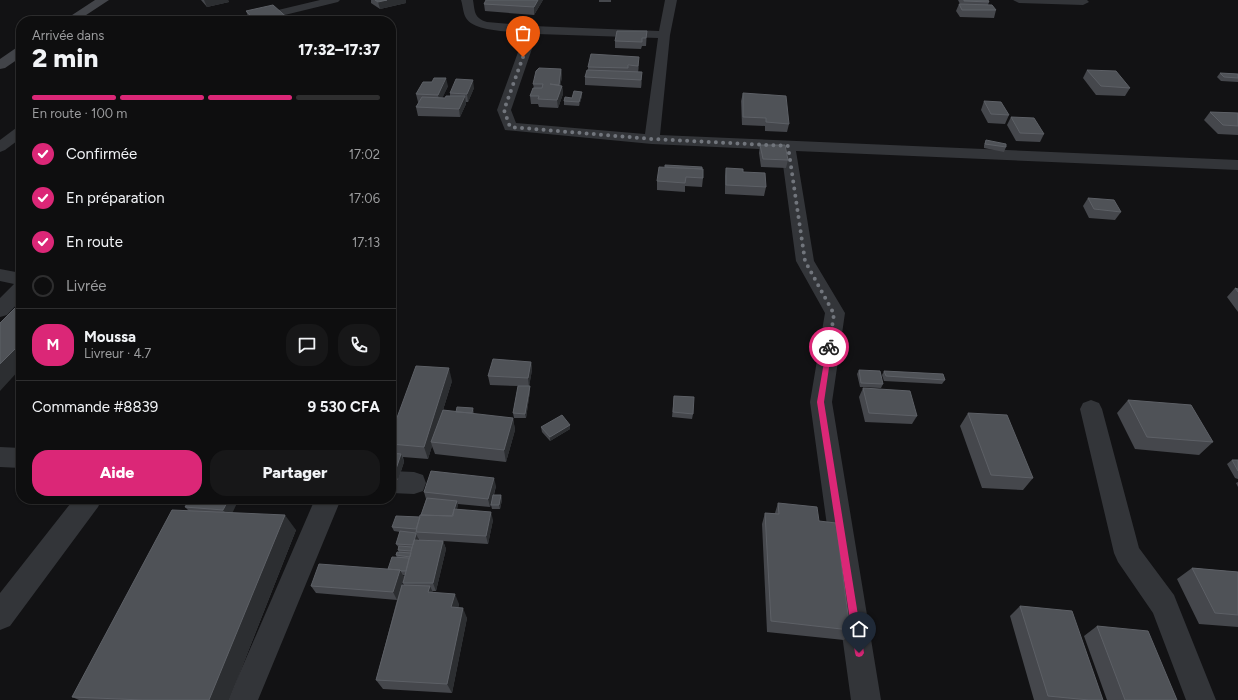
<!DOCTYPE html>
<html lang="fr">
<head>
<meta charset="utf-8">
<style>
  :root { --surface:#0e0e0f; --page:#171718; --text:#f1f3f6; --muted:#9b9c9e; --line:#2e2e2f; --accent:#db2777 }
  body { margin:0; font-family:Figtree,sans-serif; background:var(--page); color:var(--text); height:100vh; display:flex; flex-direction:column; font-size:15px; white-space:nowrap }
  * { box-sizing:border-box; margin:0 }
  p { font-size:13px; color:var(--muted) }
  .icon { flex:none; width:22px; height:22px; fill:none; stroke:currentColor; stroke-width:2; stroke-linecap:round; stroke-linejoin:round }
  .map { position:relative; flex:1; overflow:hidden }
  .sheet { position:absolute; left:16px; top:16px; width:380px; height:488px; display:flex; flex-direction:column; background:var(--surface); border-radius:16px; box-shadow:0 1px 3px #0004,0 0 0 1px var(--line) }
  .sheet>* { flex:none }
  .pin { position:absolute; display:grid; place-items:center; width:34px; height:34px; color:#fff; margin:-41px -17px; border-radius:50% 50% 50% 0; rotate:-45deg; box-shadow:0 0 4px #0007 }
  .pin .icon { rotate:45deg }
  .courier { position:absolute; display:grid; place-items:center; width:40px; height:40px; margin:-20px; border:3px solid #db2777; border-radius:50%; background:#fff; color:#222; box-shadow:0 1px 5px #0007 }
  .summary em { font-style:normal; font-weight:800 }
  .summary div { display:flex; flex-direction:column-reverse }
  .summary { display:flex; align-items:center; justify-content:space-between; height:68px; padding:0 16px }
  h1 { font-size:26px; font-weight:800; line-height:30px }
  .bar { display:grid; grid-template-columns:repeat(4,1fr); gap:6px 4px; align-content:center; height:48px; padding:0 16px }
  .bar i { height:5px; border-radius:3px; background:var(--line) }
  .bar .on { background:var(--accent) }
  .bar p { grid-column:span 4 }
  .line { display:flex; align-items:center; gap:10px; padding:0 16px; border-top:1px solid var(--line) }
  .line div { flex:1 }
  .round { display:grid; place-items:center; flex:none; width:42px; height:42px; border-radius:16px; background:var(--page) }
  ol { padding:0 16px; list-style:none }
  li { display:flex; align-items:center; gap:12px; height:44px }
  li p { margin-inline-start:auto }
  li .icon { padding:4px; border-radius:50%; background:var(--accent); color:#fff; stroke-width:4 }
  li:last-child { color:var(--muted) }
  li i { width:22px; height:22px; border:2px solid var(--line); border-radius:50% }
  .primary-button { display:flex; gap:8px; margin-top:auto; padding:8px 16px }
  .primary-button a { flex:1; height:46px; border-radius:16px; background:var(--accent); color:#fff; font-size:16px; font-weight:800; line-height:46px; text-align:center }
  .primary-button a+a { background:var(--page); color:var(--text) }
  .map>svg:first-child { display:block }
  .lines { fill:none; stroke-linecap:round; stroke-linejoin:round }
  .street { fill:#333539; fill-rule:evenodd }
  .secondary { fill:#424449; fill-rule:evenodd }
  .wall { fill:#45474c; fill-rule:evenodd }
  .shaded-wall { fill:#2c2e31 }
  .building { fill:#4f5257; stroke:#5d6066 }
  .route { fill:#db2777 }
  .done { stroke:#71757c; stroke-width:4; stroke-dasharray:0 7.2 }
</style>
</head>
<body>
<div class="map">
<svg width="1238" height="700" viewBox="0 0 1238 700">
  <rect width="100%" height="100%" fill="#121214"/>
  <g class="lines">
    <path class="street" d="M320,0H340L338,2L260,21H239L241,19Z
      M461,0H473C475,12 474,18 487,22L532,26L659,31L665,0H677L670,35L660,135L1238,160V170L796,151L814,261L845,313L832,402L881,700H851L810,402L825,313L796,261L781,150L652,144L505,130L497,110L525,33C510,31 474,32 466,18C463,13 463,6 461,0ZM537,34L658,38L645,134L516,123L511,110Z
      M1013,0H1087L1089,2L1083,5L1019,3Z
      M21,127V138L5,150L0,152V140L16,128Z
      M0,269L21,273V300L7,315L0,317V298L14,284L0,281Z
      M1091,400L1099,403L1102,409L1139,548L1174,595L1216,700H1186L1153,613L1118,562L1114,553L1080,409L1083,403Z
      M0,447L21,448V468L0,467Z
      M391,471L414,472L423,475L426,483L423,491L414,494L391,493Z
      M74,499H102L98,507L10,626L0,630V593Z
      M315,499H341L258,700H228Z"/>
    <path class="secondary" d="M95,0H109L77,21H63Z
      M21,47V57L5,68L0,69V59L16,48Z"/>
  </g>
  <path class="wall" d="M201,0H228L229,2L207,7Z
    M371,0H406V3L380,9L371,3Z
    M543,0L534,15L485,11L484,4Z
    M599,0H611V2H599Z
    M958,0H988L989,2L988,5L996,10L994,18L960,17L956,11L959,4H960Z
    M246,11L291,21H250Z
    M647,31L646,46H642L641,49L615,48V41Z
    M639,65L638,72L642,80L641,88L585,85V77L588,70V67Z
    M561,69L562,77L560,86H562L563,94L558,108L539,107L538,104H531L530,96L534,88L533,84Z
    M1087,70L1130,88L1125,96L1096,95L1083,78Z
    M1220,73L1238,74V82L1221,81L1217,77Z
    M448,86L442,98H445L450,96V93L474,88L468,102H466V104L460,117L418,116L416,107L419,102H418L416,94Z
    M582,92V96L579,106L564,105V101L572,98Z
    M743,93L789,124L787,132L765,131V126L742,125L741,101Z
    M984,101L1009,115L1005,124L988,123L981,110Z
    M1210,112L1238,113V135L1218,134L1204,120Z
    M1011,117L1044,134L1040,142L1016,141L1007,125Z
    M986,140L1006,147L1004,152L984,148V145Z
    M760,145L788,160L786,168L761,167L759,153Z
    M726,168L743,172L766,187L764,196L725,194V176Z
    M702,169L703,178L702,187L685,186V192L657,190V181Z
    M1088,198L1121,212L1115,220L1089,218L1083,206Z
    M1235,288L1238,289V312L1227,297Z
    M531,362L532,370L529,386H530V391L526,418H514L513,413L518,386L490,385L488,376Z
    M859,370L883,384L881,388L860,387L857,374Z
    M884,371L945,380L942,384L884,381L882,375Z
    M452,381L443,410L456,412H474V414L513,418L515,430L506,462L435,454L432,446L428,459L403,457L404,462L398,480H391V434Z
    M863,388L917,416L912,424L865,422L859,397Z
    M674,396L693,414L692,419L672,417Z
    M1128,400L1213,442L1199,455L1135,449L1117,413Z
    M968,413L1033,478L1023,490L982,488L960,426Z
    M570,425V429L550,441L542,432L541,427Z
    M1232,460H1238V479L1235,478L1227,464Z
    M1238,482V487L1236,483Z
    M496,486L494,495H501L502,500L500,509H492L491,505L490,507L458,504L457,509L493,520L488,544L443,541L446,549L436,591H432L433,593L459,604L458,608L467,618L452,693L383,689L376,680L397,600L316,593L311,586L388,569L397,558L396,555L399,552L398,550L399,548L396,544L400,532L394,531L392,527L420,517L421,515L426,499L424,492ZM418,538L419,540L439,541L417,540ZM403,575H405L403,583L404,585H402L404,577Z
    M190,499L232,513L296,530L229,700H79L72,697L189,511L185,507Z
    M778,503L819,521L850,630L844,640L767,632L762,524L765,513H775Z
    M1192,568L1238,572V627L1199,624L1177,579Z
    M1020,606L1103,700H1034L1010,616Z
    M1097,626L1177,700H1107L1084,636Z"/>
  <path class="shaded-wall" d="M204,0H228L229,2L207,7Z
    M387,0H406V3L380,9L378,2Z
    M538,0H543L534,15V7Z
    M639,57V65L638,73V66Z
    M561,69L562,77L559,93V85Z
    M642,72V80L641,88V80Z
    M446,78L448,86L440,103L438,95Z
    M473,80L474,88L468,102L467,94Z
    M562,86L563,94L558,108L557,100Z
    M582,92V96L579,106V102Z
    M465,96L466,104L460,117L459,109Z
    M21,343V368L0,391V364Z
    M531,362L532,370L529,387L528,378Z
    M449,368L452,381L433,442H431L432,446L428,459L424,447Z
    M530,386V391L526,418L525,414Z
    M473,408L474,412L473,420L472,415Z
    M513,418L515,430L506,462L504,450Z
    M570,425V429L550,441V437Z
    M401,454L404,462L398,480L395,472Z
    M494,478L496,486L490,507L488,499Z
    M501,495L502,500L500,509L499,505Z
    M229,499H239L230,518L223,510Z
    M457,501L458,505L453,522L452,518Z
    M491,512L493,520L488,544L486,536Z
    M285,515L296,530L229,700H209Z
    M416,534L418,538L415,549L413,545Z
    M443,541L446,549L436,591L433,583Z
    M400,570L404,577L397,600L393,592Z
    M430,586L435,597L428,592Z
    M455,594L459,604L456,618L451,607Z
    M463,608L467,618L452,693L447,684Z"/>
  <path class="building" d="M375,0H387L378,2Z
    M486,0H538L534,7L484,4Z
    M964,0H988L989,2L964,1Z
    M959,4L992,5L996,10H962Z
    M273,5L291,21H256L246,11Z
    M617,31H647L646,38H642V42L615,41Z
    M591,54L639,57L638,66L628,65V68L588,67Z
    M539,68L561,69L559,85L550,84L562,86L557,100L538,99L539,96H530L533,88H542L543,84H533L536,71Z
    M587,70L642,72L641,80L585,77Z
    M1087,70L1116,71L1130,88L1101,86Z
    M1220,73L1238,74V78L1224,77Z
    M434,78H446L438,95L416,94L423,82H432Z
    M456,79L473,80L467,94L450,93Z
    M574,91L582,92L579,102L564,101L565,97L572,98Z
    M743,93L786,96L789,124L766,122V118L743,117Z
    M446,96H465L459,109L416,107L422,97L445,98Z
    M984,101L1001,102L1009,115L991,114Z
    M1210,112L1238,113V126L1223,125Z
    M1011,117L1034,118L1044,134L1020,133Z
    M986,140L1006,144V147L985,144Z
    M760,145H785L788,160L763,159Z
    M665,165L702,167V169L665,167Z
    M659,167L703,169V178L686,177L685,183L657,181Z
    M726,168L743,169V172L765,173L766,187L726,185Z
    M1088,198L1114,200L1121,212L1094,209Z
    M1235,288L1238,289V292Z
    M21,302V343L0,364V323Z
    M493,359L531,362L528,378L488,376Z
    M416,366L449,368L424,447L391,444V434Z
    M859,370L880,371L883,384L861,383Z
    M884,371L943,374L945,380L886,376Z
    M518,386H530L525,414L513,413Z
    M863,388L910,391L917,416L869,413Z
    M674,396L694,397L693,414L673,412Z
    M1128,400L1191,405L1213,442L1147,437Z
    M457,407L473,408L472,413L456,412Z
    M443,410L513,418L504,450L431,442Z
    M968,413L1007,415L1033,478L991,475Z
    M562,415L570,425L550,437L541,427Z
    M391,453L401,454L395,472H391Z
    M1232,460H1238V471Z
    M431,471L494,478L488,499L424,492Z
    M493,495H501L499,505H491Z
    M427,498L457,501L452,516L421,515Z
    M190,499H229L223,510L185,507Z
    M778,503L817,507L819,521L836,523L850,630L771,621L765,513L779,514Z
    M454,509L491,512L486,536L416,532L420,515L453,516Z
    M172,510L285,515L209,700H143L72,697Z
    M396,516L420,517L416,529L392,527Z
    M400,531L416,533V534L413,545L396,544Z
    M414,540L443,541L433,583H403Z
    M399,546L412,547L411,551L398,550Z
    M397,552L411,553L410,557L396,555Z
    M392,557L409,558L406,571H401L400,570L388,569Z
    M319,564L400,570L393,592L311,586Z
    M1192,568L1238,572V615L1215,613Z
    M402,585L430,586L428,592L455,594L451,607L463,608L447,684L376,680Z
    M1020,606L1072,611L1103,700H1089L1048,696Z
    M1097,626L1148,631L1177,700H1125Z"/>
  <path class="route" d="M827,345H831L832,347L824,402L864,653L862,656L859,657L856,656L855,653L817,402Z"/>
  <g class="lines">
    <path class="done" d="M523,57L504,110L510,127L652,139L788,146L805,261L834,314L829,347"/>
  </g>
</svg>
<div class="pin" style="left:523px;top:57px;background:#ea580c"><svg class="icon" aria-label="bag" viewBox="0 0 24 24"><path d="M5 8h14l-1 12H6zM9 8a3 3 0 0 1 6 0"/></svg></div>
<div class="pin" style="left:859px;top:653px;background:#1f2937"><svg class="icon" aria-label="home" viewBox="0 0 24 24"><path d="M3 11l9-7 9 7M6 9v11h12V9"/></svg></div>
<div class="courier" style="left:829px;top:347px"><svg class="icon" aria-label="bike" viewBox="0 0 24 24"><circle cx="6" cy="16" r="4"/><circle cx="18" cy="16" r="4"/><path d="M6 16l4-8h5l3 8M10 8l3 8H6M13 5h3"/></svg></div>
<section class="sheet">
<div class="summary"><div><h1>2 min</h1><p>Arrivée dans</p></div><em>17:32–17:37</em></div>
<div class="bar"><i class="on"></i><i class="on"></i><i class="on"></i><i></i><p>En route · 100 m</p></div>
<ol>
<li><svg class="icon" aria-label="check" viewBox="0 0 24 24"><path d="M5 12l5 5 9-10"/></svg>Confirmée<p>17:02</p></li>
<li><svg class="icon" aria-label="check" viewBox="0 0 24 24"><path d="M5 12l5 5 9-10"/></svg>En préparation<p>17:06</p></li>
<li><svg class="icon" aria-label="check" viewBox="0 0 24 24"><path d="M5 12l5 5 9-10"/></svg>En route<p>17:13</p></li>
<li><i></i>Livrée</li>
</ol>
<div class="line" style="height:72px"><b class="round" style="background:var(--accent);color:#fff">M</b><div><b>Moussa</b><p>Livreur · 4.7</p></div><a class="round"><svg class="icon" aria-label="chat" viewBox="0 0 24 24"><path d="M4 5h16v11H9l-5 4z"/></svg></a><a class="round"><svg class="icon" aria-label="phone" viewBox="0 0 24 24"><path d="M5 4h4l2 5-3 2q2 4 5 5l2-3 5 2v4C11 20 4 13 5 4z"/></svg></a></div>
<div class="line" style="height:52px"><div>Commande #8839</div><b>9 530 CFA</b></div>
<div class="primary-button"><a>Aide</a><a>Partager</a></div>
</section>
</div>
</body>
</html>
